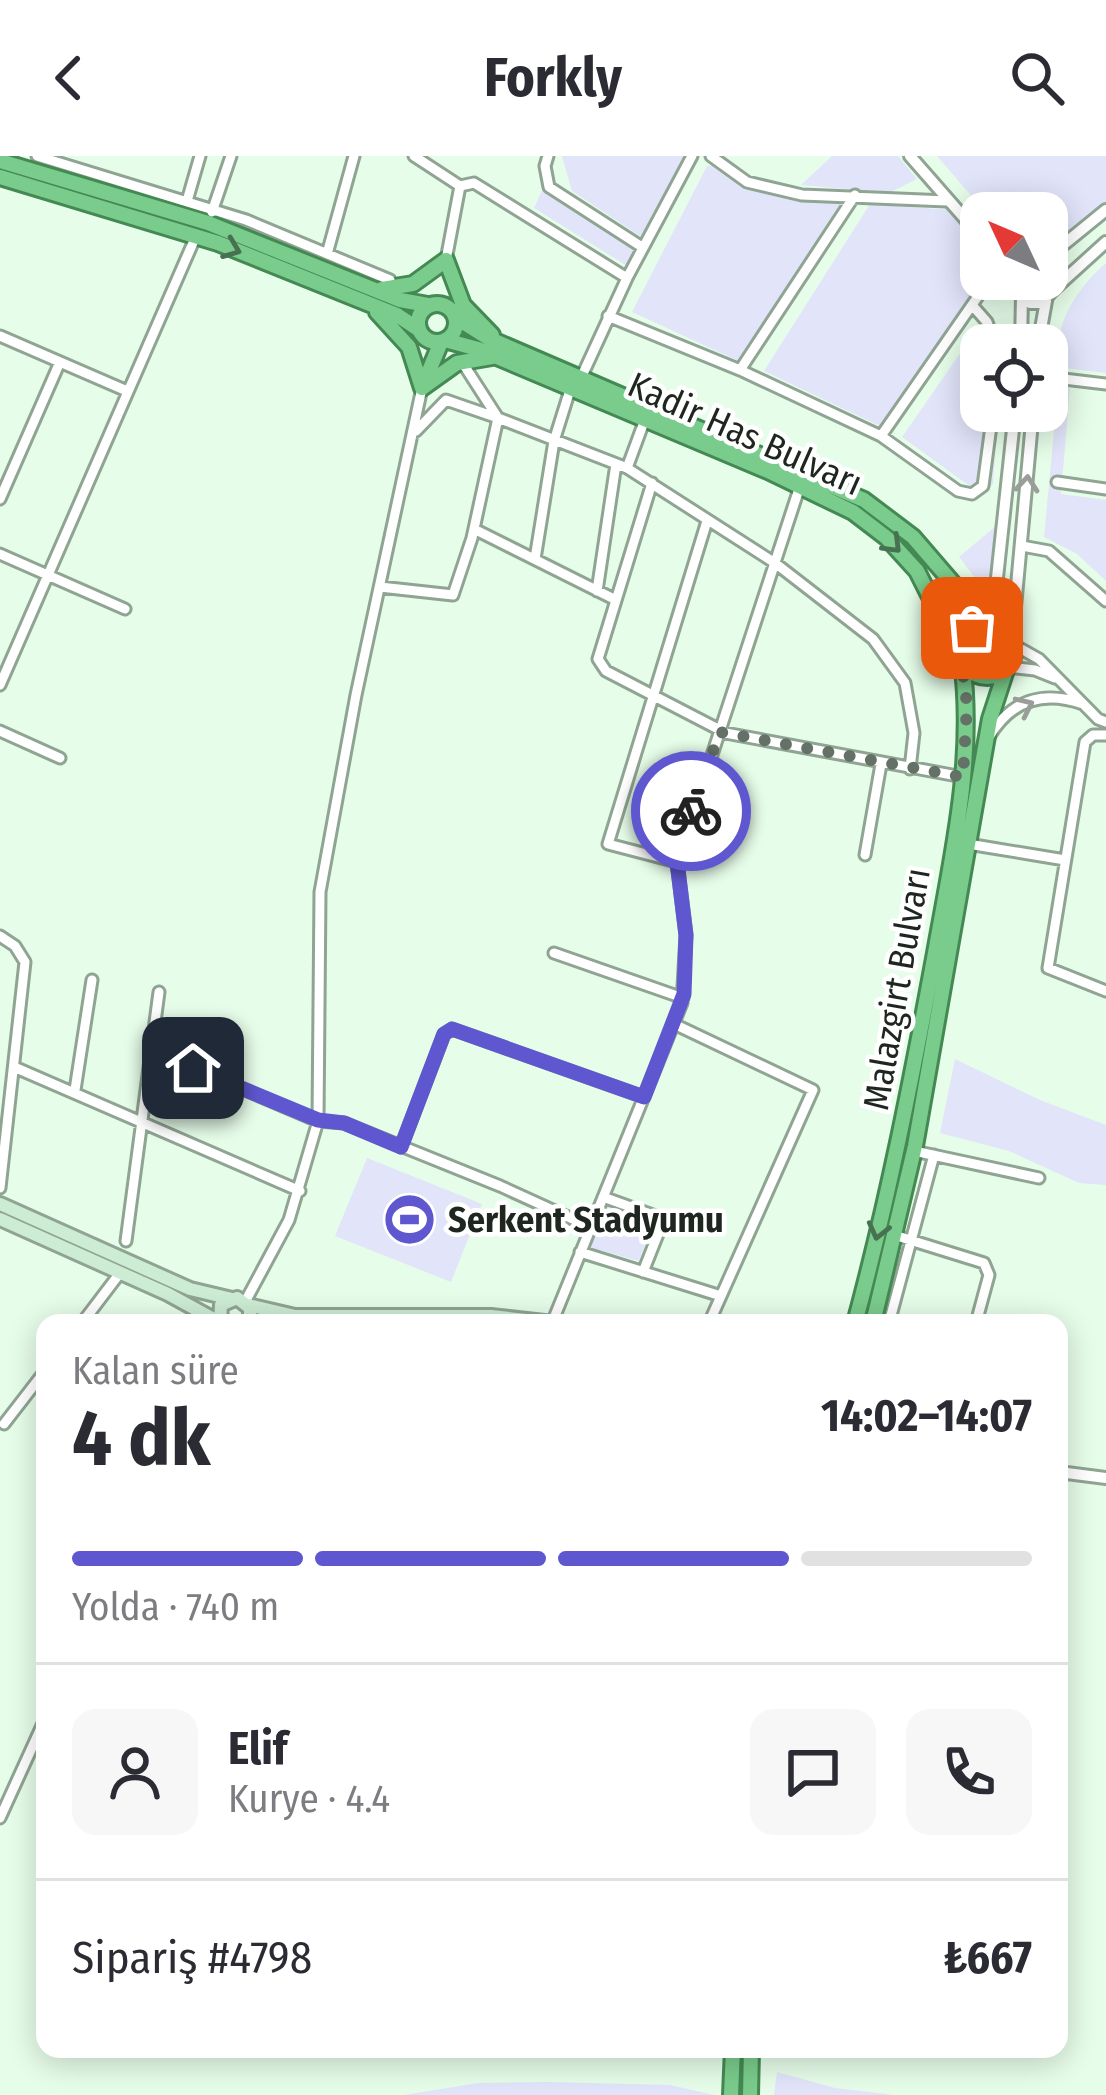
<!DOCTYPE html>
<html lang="tr">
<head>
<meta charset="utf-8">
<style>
  :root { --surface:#fff; --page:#f7f7f7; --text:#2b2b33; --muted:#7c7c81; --line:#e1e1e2; --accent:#5f57cf }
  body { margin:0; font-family:"Fira Sans Condensed",sans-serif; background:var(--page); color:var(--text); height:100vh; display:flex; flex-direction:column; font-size:45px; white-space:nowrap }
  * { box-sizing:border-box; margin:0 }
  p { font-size:39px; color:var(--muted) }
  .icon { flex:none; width:66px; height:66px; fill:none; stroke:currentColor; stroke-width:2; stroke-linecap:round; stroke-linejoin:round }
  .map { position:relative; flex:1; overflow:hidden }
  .sheet { position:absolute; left:36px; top:1158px; width:1032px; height:744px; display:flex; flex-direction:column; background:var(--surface); border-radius:24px; box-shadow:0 6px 30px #0003 }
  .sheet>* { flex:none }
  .needle { width:78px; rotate:314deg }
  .controls { position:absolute; left:960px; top:36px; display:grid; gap:24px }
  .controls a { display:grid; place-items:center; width:108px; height:108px; border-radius:24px; background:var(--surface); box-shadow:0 6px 30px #0003; font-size:60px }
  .pin { position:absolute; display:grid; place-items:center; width:102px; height:102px; color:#fff; margin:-51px; border-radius:24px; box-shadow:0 6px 18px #0006 }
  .courier { position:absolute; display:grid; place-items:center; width:120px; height:120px; margin:-60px; border:9px solid #5f57cf; border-radius:50%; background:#fff; color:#222; box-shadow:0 3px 15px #0007 }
  .headline em { font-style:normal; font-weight:700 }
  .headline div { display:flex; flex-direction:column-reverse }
  .headline { display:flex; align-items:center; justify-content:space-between; height:204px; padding:0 36px }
  h1 { font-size:78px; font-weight:700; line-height:90px }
  .bar { display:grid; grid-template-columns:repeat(4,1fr); gap:18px 12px; align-content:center; height:144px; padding:0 36px }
  .bar i { height:15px; border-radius:9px; background:var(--line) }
  .bar .selected { background:var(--accent) }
  .bar p { grid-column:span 4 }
  .line { display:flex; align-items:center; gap:30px; padding:0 36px; border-top:3px solid var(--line) }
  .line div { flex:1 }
  .round { display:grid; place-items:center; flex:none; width:126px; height:126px; border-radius:24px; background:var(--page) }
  header { display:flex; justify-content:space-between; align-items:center; height:156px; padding:0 36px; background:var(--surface); font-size:54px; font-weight:700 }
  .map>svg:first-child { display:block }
  .green { fill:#e2e4fa }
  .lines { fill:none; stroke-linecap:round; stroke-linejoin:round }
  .minor-casing { stroke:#8fa492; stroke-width:15 }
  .tertiary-casing { stroke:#8fa492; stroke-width:16 }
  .secondary-casing { stroke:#8fa492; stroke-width:18 }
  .trunk-casing { stroke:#448953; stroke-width:20 }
  .minor { stroke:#fff; stroke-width:9 }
  .tertiary { stroke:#fff; stroke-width:10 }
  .secondary { stroke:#cdecd4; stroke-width:12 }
  .trunk { stroke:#7acc8c; stroke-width:14 }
  .oneway { stroke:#477150 }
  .oneway2 { stroke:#9a9d9a }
  .done { stroke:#647166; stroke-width:12; stroke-dasharray:0 21.6 }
  .route { stroke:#5f57cf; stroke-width:15 }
  .labels { text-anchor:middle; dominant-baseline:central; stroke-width:9; stroke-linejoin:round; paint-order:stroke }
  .street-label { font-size:36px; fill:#1e261f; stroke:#fff }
  .poi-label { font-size:36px; font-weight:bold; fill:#1e261f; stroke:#fff; text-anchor:start }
</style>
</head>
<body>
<header><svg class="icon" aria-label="back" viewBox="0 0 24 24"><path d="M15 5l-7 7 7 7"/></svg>Forkly<svg class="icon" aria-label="search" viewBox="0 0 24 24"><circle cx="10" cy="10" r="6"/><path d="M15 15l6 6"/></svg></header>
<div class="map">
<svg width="1106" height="1939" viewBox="0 0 1106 1939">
  <rect width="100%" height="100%" fill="#e6fde9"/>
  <path class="green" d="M562,0H699L649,86L572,35Z
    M832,0H898L917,23L889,37L801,29Z
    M937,0H1106V60L1056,103L1047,104V57H986Z
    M718,9C766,43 800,39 855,48L747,209L632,156L707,10Z
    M549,19L560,39L644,96L635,115L534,52Z
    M870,48L951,54L981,86V123H993L890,275L764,215Z
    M1106,107V217L1064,212C1046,175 1079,130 1106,107Z
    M986,160L1000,189H981V255H998L993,328L986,334H975L902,281Z
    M1058,232H1070L1061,338L1106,344V425L1077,398L1044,381Z
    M1006,255H1020L1004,435L990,441L959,401L996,370Z
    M966 494a21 21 0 1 1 42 0a21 21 0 1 1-42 0Z
    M955,903L1040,944L1106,969V1029L1079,1027L1009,995L940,977Z
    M367,1002L482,1048L451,1126L335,1080Z
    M606,1046L654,1063L639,1105L588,1091Z
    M777,1916L835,1932L895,1939H774Z
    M548,1926L670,1929L715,1939H404L478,1927Z"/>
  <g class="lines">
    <defs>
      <path id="minor" d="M37,0L246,64L390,124
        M414,0L460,30L446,104
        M548,0L545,10L549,31L642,91
        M711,0L747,26L802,39L947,45
        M460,30L474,27L627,122
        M187,45L200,0
        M212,56L231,0
        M327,98L354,0
        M972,149L987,166L995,189
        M608,160L740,214L881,280L958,335L972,338L983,330L993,255
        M0,180L127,235
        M462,206L498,262L627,312L775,407L873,483L905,527L914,577L910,613
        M740,214L855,39
        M1047,221L1106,228
        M581,222L627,122L692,0
        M881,280L990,123
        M627,312L644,266
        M1057,326L1106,333
        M652,327L598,503L606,515L720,574
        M0,343L60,206
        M474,373L614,443
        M1022,390L1049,395L1106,445
        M0,398L125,453
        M535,403L554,285L570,234
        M380,431L453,439L472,382L498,262L446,244L416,275
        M597,435L616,308
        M1014,489L1039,503L1098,563L1106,566
        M1008,511L1035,514L1055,522
        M0,529L196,80
        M0,575L60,602
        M720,576L963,621
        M1106,579H1093L1085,586L1048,812L1106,835
        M989,581C1011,544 1043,534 1083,548
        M968,688L1065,704
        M865,699L881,608
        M677,706L608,688L707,365
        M0,780L15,790L25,806L0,1032
        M554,797L683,842
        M674,868L813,934L709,1167
        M151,894L318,965L344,967L500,1030L590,1071
        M14,911L300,1035
        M75,934L92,824
        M401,991L444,878L452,873L644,941
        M914,995L1039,1022
        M603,1041L664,1063L643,1116
        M894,1079L984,1107L989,1119L976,1167
        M126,1085L159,836
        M580,1096L721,1140
        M245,1146L289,1064L318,965L320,736L356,539L422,232
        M82,1167L120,1117
        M552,1167L682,847L686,779L677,706L800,330
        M889,1167L934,999
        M4,1268L45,1215
        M0,1662L45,1563"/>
      <path id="tertiary" d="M910,0L981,81
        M1047,102L1106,54
        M1023,123L1022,140L1030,147H1041L1053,134L1047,119
        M1053,134L1106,86
        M1021,189L1022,140
        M1038,189L1046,145
        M992,468L1015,255
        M1012,484L1033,255
        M1059,1316L1106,1322"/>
      <path id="secondary" d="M0,1048L190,1133L232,1143
        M0,1063L168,1138L219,1166
        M248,1149L295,1160H491L553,1167
        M220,1167L221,1149L237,1142L250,1152V1167"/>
      <path id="trunk" d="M0,5L208,67L400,144L428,149
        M0,21L218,87L397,159L418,173
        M446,104L463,149L492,179
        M382,133L413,128L446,104
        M418 167a19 19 0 1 1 38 0a19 19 0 1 1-38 0Z
        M377,156L409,191L422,232
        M455,161L490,183L864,344L913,381L987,467
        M445,184L478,193L768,315L853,356L887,382L917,415L960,500
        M424,227L441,186
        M422,232L457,207L492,201
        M960 494a27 27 0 1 1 54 0a27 27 0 1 1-54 0Z
        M855,1167C888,1045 912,922 935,797C952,701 975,603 962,505
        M873,1167L915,990L990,563L1006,514
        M731,1939L733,1893
        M750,1939L751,1893"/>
    </defs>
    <use href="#minor" class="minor-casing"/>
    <use href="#tertiary" class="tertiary-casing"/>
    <use href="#secondary" class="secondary-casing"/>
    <use href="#trunk" class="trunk-casing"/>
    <use href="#minor" class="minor"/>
    <use href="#tertiary" class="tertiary"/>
    <use href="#secondary" class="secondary"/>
    <use href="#trunk" class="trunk"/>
  </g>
  <defs><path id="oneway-chevron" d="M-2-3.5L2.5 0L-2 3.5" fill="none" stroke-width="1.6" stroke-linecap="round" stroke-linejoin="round" transform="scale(3)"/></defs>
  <g class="oneway">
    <use href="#oneway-chevron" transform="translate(232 93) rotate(21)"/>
    <use href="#oneway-chevron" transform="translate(893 389) rotate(45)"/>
    <use href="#oneway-chevron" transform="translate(878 1075) rotate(104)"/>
  </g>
  <g class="oneway2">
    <use href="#oneway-chevron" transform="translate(1027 328) rotate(-85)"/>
    <use href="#oneway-chevron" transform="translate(1025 550) rotate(-25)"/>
  </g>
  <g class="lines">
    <path class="done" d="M691,655L720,576L963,621L967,549L960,494L962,484L972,472"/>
    <path class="route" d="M193,912L318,964L344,967L401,991L444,878L452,873L644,941L684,838L686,779L677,706L691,655"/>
  </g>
  <defs>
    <symbol id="stadium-disc" viewBox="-11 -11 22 22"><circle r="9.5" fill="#5f57cf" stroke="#fff"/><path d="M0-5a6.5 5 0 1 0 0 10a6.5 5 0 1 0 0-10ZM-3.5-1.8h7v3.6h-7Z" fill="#fff"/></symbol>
  </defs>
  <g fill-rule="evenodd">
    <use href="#stadium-disc" x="380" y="1034" width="59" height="59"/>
  </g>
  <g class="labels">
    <g class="street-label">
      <text transform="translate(745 278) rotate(24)">Kadir Has Bulvarı</text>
      <text transform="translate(897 833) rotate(-80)">Malazgirt Bulvarı</text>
    </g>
    <g class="poi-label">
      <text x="448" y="1064">Serkent Stadyumu</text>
    </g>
  </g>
</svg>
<div class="controls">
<a><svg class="needle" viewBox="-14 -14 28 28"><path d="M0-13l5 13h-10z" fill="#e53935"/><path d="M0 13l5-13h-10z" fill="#7c7c81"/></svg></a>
<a><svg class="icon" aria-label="locate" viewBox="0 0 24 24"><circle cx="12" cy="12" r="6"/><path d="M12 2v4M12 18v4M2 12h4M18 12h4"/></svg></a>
</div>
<div class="pin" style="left:972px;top:472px;background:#ea580c"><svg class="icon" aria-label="bag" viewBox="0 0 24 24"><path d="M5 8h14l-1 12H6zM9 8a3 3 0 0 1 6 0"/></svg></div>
<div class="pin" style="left:193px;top:912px;background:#1f2937"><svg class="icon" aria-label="home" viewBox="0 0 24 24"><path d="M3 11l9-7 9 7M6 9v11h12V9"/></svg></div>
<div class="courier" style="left:691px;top:655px"><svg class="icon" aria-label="bike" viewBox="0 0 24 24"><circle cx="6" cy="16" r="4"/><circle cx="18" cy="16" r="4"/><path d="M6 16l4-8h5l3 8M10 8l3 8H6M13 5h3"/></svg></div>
<section class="sheet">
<div class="headline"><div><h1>4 dk</h1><p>Kalan süre</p></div><em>14:02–14:07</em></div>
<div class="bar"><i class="selected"></i><i class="selected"></i><i class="selected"></i><i></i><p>Yolda · 740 m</p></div>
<div class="line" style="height:216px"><a class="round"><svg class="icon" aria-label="person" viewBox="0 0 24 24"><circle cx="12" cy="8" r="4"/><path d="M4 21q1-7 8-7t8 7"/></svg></a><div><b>Elif</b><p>Kurye · 4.4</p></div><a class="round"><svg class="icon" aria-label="chat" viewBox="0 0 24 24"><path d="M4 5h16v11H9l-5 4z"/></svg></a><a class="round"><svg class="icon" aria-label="phone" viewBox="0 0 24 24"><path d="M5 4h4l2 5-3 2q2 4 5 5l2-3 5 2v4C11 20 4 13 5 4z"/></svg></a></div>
<div class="line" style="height:156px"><div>Sipariş #4798</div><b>₺667</b></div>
</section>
</div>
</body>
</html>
